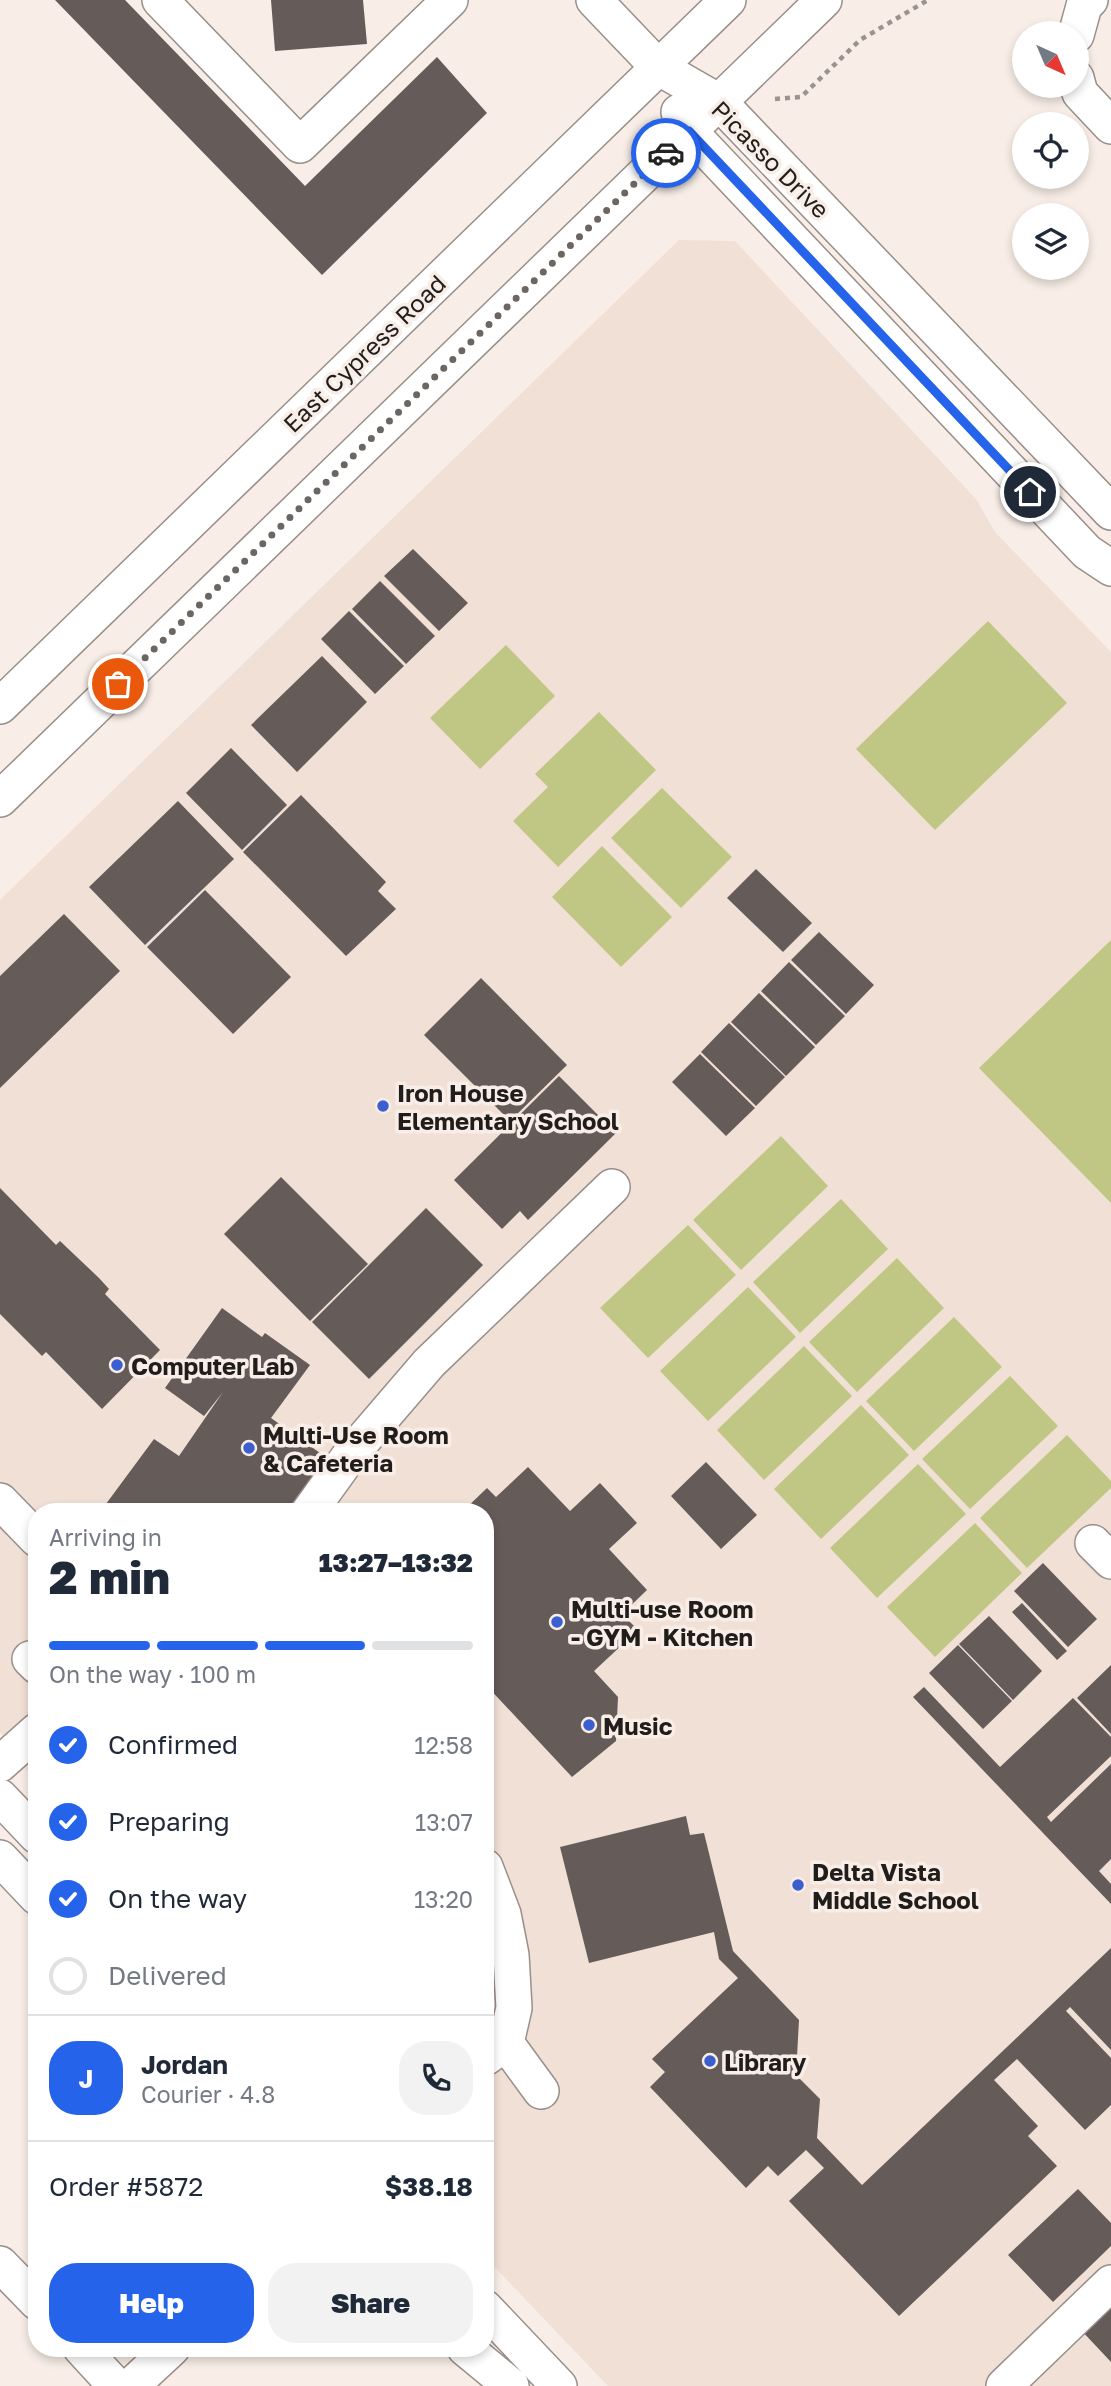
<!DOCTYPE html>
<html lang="en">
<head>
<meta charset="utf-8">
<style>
  :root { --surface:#fff; --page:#f2f2f3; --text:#1f2937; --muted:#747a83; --line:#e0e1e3; --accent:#2563eb }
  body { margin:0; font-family:"Golos Text",sans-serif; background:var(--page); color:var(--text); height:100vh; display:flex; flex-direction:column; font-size:26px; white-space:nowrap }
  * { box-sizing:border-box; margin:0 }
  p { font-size:23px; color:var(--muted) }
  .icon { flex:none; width:38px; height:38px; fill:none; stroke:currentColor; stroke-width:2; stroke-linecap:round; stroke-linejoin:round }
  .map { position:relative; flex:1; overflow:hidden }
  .side { position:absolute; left:28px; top:1503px; width:466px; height:854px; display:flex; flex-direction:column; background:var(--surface); border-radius:28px; box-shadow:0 4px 10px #0003 }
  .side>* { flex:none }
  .needle { width:46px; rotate:136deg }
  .buttons { position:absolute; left:1012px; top:21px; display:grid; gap:14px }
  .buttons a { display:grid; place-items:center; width:77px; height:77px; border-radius:50%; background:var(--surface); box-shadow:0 4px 10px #0003; font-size:35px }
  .pin { position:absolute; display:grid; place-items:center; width:60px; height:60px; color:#fff; margin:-30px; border:4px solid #fff; border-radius:50%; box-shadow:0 2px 7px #0007 }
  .courier { position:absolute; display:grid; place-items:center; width:70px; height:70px; margin:-35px; border:5px solid #2563eb; border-radius:50%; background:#fff; color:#222; box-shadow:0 2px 9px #0007 }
  .headline em { font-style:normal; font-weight:800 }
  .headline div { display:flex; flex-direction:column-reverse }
  .headline { display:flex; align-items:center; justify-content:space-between; height:119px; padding:0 21px }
  h1 { font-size:46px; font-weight:800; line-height:52px }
  .bar { display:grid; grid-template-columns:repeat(4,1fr); gap:10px 7px; align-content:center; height:84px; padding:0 21px }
  .bar i { height:9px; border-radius:5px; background:var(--line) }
  .bar .active { background:var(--accent) }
  .bar p { grid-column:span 4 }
  .line { display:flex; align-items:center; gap:18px; padding:0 21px; border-top:2px solid var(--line) }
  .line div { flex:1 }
  .round { display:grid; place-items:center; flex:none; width:74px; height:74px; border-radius:28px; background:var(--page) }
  ol { padding:0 21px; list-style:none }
  li { display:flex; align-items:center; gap:21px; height:77px }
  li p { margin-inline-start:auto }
  li .icon { padding:7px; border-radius:50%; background:var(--accent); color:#fff; stroke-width:4 }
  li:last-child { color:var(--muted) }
  li i { width:38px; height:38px; border:4px solid var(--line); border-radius:50% }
  .button { display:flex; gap:14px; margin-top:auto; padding:14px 21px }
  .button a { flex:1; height:80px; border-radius:28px; background:var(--accent); color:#fff; font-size:28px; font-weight:800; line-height:80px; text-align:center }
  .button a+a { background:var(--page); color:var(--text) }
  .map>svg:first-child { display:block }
  .built { fill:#f1e0d5 }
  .green { fill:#c0c784 }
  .building { fill:#655b59 }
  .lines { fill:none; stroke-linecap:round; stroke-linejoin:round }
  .minor-casing { stroke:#998f8a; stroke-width:38 }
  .path { stroke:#9b938f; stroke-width:4.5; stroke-dasharray:5 5; stroke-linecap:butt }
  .minor { stroke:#fff; stroke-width:35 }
  .done { stroke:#6c6662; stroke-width:7; stroke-dasharray:0 12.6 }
  .route { stroke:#2563eb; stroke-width:9 }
  .poi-dot { fill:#3c5fd0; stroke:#f8eee7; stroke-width:2.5 }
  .labels { text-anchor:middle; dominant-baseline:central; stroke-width:7; stroke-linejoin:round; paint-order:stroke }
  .street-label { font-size:24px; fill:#211d1b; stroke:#f8eee7 }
  .poi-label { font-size:24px; font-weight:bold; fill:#211d1b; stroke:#f8eee7; text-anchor:start }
</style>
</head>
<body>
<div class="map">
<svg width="1111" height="2386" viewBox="0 0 1111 2386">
  <rect width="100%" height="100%" fill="#f8eee7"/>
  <path class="built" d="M679,240L735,241L976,499L995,532L1111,652V2386H608L485,2257V1512H37V1784L0,1732V900Z"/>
  <path class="green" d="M988,621L1067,703L935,830L856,749Z
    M506,645L555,696L480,769L430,718Z
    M599,712L656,770L558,867L513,821L548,787L535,774Z
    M662,788L732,857L681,908L611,838Z
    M602,846L672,917L621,967L552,897Z
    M1111,940V1203L979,1068Z
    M781,1136L828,1186L741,1270L693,1220Z
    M841,1199L888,1249L800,1333L753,1282Z
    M688,1225L736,1275L648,1358L600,1308Z
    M897,1258L944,1308L857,1392L809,1342Z
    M748,1287L796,1337L708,1421L660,1371Z
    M954,1317L1002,1367L914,1451L866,1401Z
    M804,1346L852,1396L764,1480L717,1430Z
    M1010,1376L1058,1426L970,1509L922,1459Z
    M861,1405L909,1455L821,1539L774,1489Z
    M1067,1435L1111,1481V1488L1027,1568L980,1518Z
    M918,1464L966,1514L877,1598L830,1548Z
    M975,1523L1022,1573L935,1657L887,1607Z"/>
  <path class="building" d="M55,0H125L305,186L437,57L487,113L322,275Z
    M271,0H363L367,44L275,51Z
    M413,549L468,603L439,631L384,576Z
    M380,581L435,636L406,664L352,609Z
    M349,611L404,666L375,694L321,639Z
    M322,656L367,702L297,772L251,725Z
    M231,748L287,805L242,850L186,793Z
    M301,795L386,882L378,891L396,909L346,956L243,852Z
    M178,801L234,859L145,945L89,887Z
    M756,869L812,923L783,952L727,898Z
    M205,890L291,977L233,1034L147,947Z
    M64,914L120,971L0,1088V976Z
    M819,932L874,985L846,1014L791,960Z
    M789,962L845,1016L816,1045L761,991Z
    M481,978L567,1065L510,1121L424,1035Z
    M759,993L815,1047L786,1076L731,1022Z
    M729,1023L785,1077L756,1106L701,1052Z
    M700,1054L755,1108L726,1136L672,1082Z
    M559,1076L616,1133L528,1220L520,1211L502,1229L454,1180Z
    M281,1177L368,1264L310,1321L224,1234Z
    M0,1188L56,1245L60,1241L99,1278L109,1289L105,1294L160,1350L102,1409L46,1352L42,1356L0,1314Z
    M426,1208L483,1265L369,1379L312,1322Z
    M222,1308L262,1337L265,1333L310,1365L271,1418L327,1458L288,1512H109L103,1508L154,1439L179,1456L223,1392L204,1416L165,1388Z
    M706,1462L757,1515L721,1549L671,1496Z
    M528,1467L570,1511L600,1483L637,1523L609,1549L647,1590L622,1614L638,1630L594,1671L618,1697L616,1741L572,1777L485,1684V1512H462L487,1488L496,1497Z
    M1043,1563L1097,1619L1068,1647L1014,1591Z
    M1022,1603L1067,1651L1057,1660L1012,1612Z
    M989,1616L1042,1671L1013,1700L959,1644Z
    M958,1645L1012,1701L983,1729L929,1673Z
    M1111,1665V1734L1077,1698Z
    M924,1687L1000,1767L1073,1698L1111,1737V1756L1047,1817L1051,1822L1111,1764V1859L1099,1871L1111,1884V1904L913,1697Z
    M686,1816L690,1835L704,1833L733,1951L799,2020L796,2075L820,2099L817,2138L862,2185L1111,1948V2050L1070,2007L1066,2011L1111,2058V2105L1085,2130L1017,2059L994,2080L1038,2126L1028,2136L1057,2166L899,2316L789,2201L824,2168L806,2150L778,2176L768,2166L746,2188L650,2087L665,2072L652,2059L738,1978L719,1959L714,1932L589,1963L560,1847Z
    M1078,2189L1111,2223V2246L1053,2302L1008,2255Z
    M1111,2301V2362L1080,2329Z"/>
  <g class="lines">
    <defs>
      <path id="minor" d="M160,0L300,145L450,0
        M594,0L658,67L719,102L1111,512
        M1076,35L1084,6L1090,0
        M1076,78L1080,93L1111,126
        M679,112L689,131L1087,552L1111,568
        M0,706L728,0
        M0,799L824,0
        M0,1501L37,1539
        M309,1512L350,1455L429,1363L612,1187
        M1093,1543L1111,1561
        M30,1659L37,1666
        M0,1764L37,1731
        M0,1797L37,1836
        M0,1858L37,1897
        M485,1867L503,1914L511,1955L514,2008L506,2043L485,2058
        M506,2043L541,2091
        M0,2264L37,2302
        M485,2308L559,2386
        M81,2348L116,2386
        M465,2348L511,2386
        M131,2386L172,2348
        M1004,2386L1111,2283"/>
    </defs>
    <use href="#minor" class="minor-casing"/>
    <path class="path" d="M775,99L801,97L860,40L928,0"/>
    <use href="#minor" class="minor"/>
  </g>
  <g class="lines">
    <path class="done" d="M118,684L666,153"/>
    <path class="route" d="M666,153L689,131L1030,492"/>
  </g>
  <g class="poi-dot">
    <circle cx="383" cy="1106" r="7"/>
    <circle cx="117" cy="1365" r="7"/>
    <circle cx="249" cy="1448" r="7"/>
    <circle cx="557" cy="1622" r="7"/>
    <circle cx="589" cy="1725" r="7"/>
    <circle cx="798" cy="1885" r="7"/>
    <circle cx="710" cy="2061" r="7"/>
  </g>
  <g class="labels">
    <g class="street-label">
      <text transform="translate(771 159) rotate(45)">Picasso Drive</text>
      <text transform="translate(364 353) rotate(-44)">East Cypress Road</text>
    </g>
    <g class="poi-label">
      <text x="397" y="1092">Iron House<tspan x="397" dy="28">Elementary School</tspan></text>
      <text x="131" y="1365">Computer Lab</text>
      <text x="263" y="1434">Multi-Use Room<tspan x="263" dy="28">&amp; Cafeteria</tspan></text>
      <text x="571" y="1608">Multi-use Room<tspan x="571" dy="28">- GYM - Kitchen</tspan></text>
      <text x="603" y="1725">Music</text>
      <text x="812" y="1871">Delta Vista<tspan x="812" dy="28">Middle School</tspan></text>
      <text x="724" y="2061">Library</text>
    </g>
  </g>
</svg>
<div class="buttons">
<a><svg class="needle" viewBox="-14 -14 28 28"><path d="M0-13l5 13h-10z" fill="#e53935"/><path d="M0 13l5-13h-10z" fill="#747a83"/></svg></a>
<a><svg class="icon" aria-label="locate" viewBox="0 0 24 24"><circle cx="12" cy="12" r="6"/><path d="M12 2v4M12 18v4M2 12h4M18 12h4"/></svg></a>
<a><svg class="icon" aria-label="layers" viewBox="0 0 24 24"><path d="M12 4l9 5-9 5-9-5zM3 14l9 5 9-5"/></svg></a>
</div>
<div class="pin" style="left:118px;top:684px;background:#ea580c"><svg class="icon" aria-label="bag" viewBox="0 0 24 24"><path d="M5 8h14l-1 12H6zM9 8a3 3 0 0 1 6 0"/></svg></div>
<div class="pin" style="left:1030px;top:492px;background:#1f2937"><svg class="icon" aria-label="home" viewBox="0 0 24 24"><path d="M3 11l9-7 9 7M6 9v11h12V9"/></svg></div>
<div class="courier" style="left:666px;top:153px"><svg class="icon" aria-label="car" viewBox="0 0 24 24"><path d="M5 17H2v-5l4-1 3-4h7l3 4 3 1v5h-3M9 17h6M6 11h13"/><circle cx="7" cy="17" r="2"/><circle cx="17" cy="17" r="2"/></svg></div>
<section class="side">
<div class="headline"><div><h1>2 min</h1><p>Arriving in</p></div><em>13:27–13:32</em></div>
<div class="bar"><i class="active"></i><i class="active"></i><i class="active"></i><i></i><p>On the way · 100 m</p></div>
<ol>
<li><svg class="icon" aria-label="check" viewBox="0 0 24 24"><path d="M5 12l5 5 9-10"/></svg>Confirmed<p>12:58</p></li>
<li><svg class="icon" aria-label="check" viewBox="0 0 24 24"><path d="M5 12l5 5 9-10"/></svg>Preparing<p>13:07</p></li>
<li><svg class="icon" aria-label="check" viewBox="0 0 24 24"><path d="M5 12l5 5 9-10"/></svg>On the way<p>13:20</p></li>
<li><i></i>Delivered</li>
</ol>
<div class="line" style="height:126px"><b class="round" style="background:var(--accent);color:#fff">J</b><div><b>Jordan</b><p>Courier · 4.8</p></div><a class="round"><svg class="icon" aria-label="phone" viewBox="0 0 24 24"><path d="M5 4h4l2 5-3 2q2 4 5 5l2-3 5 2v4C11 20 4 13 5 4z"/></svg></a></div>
<div class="line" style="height:91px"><div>Order #5872</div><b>$38.18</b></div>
<div class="button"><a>Help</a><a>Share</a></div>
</section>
</div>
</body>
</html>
